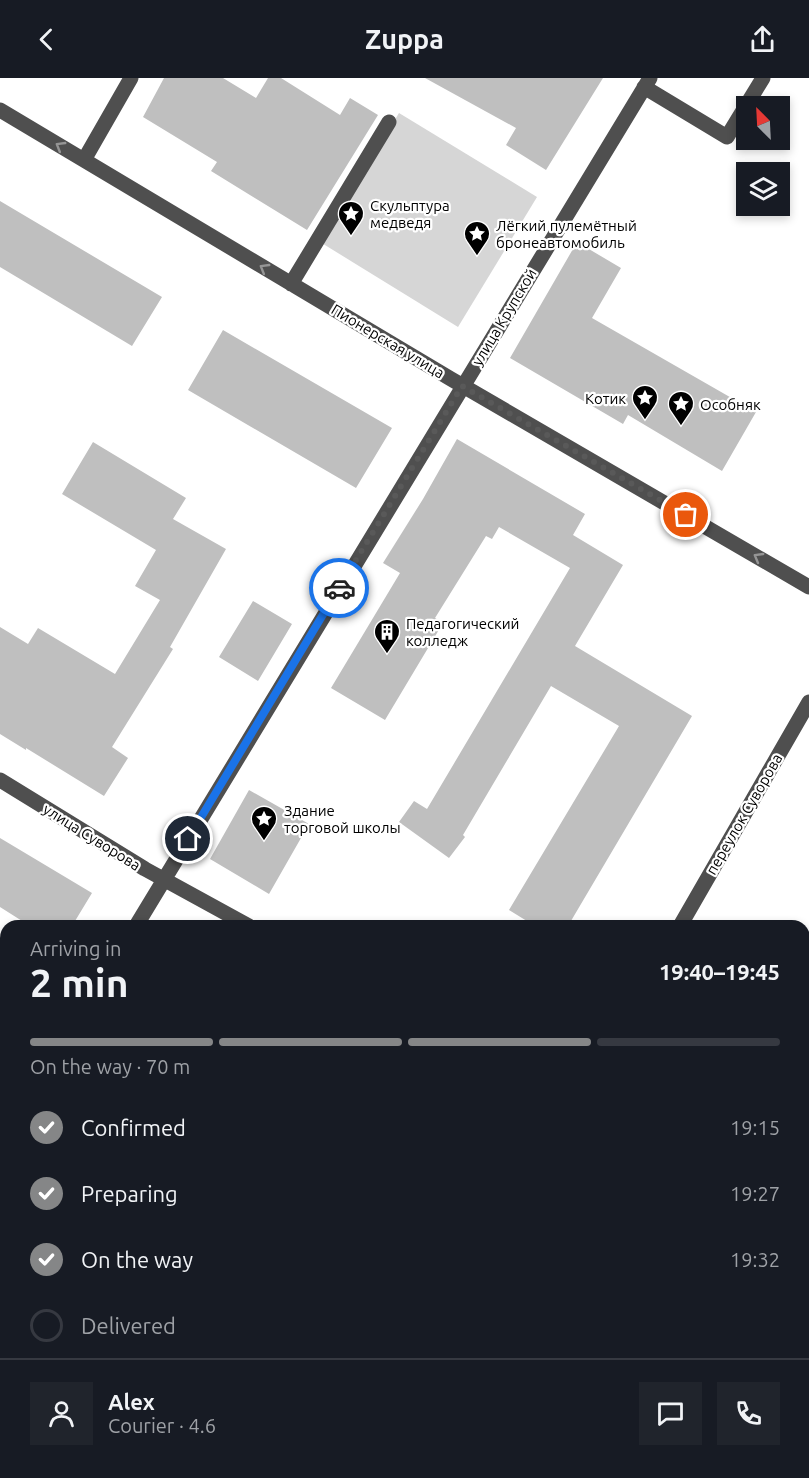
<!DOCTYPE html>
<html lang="en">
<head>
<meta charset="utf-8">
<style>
  :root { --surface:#171b24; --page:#20242c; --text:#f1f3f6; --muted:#9ea1a6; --line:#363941; --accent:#858687 }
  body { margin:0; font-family:Ubuntu,sans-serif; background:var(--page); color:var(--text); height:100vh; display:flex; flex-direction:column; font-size:22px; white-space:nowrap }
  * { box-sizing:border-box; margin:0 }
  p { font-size:20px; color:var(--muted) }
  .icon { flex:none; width:33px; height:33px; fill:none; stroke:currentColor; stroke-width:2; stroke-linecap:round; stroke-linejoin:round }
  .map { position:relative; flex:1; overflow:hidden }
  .side { position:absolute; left:0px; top:842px; width:810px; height:560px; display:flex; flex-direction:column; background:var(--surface); border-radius:18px 18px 0 0; box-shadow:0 3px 9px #0003 }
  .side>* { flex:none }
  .needle { width:39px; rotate:336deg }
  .tools { position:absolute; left:736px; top:18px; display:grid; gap:12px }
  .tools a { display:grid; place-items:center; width:54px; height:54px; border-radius:0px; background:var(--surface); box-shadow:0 3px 9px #0003; font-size:30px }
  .pin { position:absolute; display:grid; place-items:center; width:51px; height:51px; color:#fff; margin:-26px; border:3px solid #fff; border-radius:50%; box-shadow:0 2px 6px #0007 }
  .courier { position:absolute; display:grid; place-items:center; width:60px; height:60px; margin:-30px; border:4px solid #1a73e8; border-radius:50%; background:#fff; color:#222; box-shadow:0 2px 8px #0007 }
  .head em { font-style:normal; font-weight:600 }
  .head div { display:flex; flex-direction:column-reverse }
  .head { display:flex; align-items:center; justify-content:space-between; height:102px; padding:0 30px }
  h1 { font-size:39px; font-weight:600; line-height:45px }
  .bar { display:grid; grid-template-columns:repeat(4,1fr); gap:9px 6px; align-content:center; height:72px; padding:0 30px }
  .bar i { height:8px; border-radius:4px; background:var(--line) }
  .bar .active { background:var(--accent) }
  .bar p { grid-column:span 4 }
  .line { display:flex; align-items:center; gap:15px; padding:0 30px; border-top:2px solid var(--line) }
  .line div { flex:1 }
  .round { display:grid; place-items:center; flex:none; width:63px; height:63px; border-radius:0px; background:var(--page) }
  ol { padding:0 30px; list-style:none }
  li { display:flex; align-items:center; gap:18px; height:66px }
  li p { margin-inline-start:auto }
  li .icon { padding:6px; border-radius:50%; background:var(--accent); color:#fff; stroke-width:4 }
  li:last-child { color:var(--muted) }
  li i { width:33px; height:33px; border:3px solid var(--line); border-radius:50% }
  header { display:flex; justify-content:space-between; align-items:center; height:78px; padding:0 30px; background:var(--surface); font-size:27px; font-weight:600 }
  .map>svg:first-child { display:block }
  .green { fill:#d6d6d6 }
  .building { fill:#bfbfbf }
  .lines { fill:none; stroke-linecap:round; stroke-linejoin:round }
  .path { stroke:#717171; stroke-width:4; stroke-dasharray:1.5 3; stroke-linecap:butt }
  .minor { stroke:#4f4f4f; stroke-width:15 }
  .oneway { stroke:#959595 }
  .done { stroke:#595959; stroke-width:6; stroke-dasharray:0 10.8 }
  .route { stroke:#1a73e8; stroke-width:8 }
  .labels { text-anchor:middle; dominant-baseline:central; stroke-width:4.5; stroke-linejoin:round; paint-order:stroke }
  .poi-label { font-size:15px; fill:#000; stroke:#fff; text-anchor:start }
  .street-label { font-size:15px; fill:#000; stroke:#fff }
</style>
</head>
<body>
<header><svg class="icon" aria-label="back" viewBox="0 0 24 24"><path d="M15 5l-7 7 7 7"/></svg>Zuppa<svg class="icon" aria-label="share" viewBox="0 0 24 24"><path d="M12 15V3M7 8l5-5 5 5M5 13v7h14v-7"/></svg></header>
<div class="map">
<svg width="809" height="1400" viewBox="0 0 809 1400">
  <rect width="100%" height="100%" fill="#fff"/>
  <path class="green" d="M399,35L537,119L458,249L320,164Z"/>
  <path class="building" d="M164,0H223L256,20L268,0H281L340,37L350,20L378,37L307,152L211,93L217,84L143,39Z
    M425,0H603L546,92L506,67L516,50Z
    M0,123L162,219L132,268L0,189Z
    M577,164L621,190L592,240L756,334L722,393L628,337L623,346L510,280Z
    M223,252L392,350L356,410L188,312Z
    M457,361L585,436L573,457L623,487L575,568L692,638L568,848H535L509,832L619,648L551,608L463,757L465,759L449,780L399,744L414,723L427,731L570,490L499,449L492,461L486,458L435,540L443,545L385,642L331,610L400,495L383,485L423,421Z
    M93,364L186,420L173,441L226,471L170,569L173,571L112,669L128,680L104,718L26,670V672L0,656V549L28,566L38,550L115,596L160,522L135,508L156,472L62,416Z
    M253,523L292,546L258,603L219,579Z
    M249,712L309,746L269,816L210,781Z
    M0,760L92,815L72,848H30L0,829Z"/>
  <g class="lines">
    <path class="path" d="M804,881L809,873
      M804,1017L809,1020
      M804,1055L809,1046"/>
    <path class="minor" d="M644,9L727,59L763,0
      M0,32L451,301L809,509
      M84,82L131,0
      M291,206L389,44
      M0,702L145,791L249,848
      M136,848L650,0
      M680,848L809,624
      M0,1060L6,1064
      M804,1170L809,1173
      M0,1325L6,1326
      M516,1395L524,1400
      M482,1400L483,1395"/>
  </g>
  <defs><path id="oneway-chevron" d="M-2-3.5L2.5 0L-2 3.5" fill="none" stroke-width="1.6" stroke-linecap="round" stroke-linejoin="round" transform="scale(1.5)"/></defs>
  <g class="oneway">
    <use href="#oneway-chevron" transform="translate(60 68) rotate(-149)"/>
    <use href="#oneway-chevron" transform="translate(264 190) rotate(-149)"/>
    <use href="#oneway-chevron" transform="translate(758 479) rotate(-150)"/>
  </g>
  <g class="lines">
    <path class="done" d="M339,510L462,308L686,437"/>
    <path class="route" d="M188,761L339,510"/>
  </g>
  <defs>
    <symbol id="sight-pin" viewBox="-11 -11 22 30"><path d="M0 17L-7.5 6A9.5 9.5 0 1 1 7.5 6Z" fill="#000" stroke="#fff"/><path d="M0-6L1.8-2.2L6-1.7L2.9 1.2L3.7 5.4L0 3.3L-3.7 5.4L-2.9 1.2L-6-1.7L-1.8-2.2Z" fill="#fff"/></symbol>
    <symbol id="building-pin" viewBox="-11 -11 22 30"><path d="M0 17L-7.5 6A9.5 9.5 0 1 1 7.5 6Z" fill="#000" stroke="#fff"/><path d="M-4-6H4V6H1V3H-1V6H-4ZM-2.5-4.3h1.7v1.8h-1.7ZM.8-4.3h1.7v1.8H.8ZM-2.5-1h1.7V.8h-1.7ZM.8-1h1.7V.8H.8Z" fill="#fff"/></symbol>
  </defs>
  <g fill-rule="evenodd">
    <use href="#sight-pin" x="336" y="121" width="30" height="40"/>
    <use href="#sight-pin" x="462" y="141" width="30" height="40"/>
    <use href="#sight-pin" x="630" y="305" width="30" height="40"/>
    <use href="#sight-pin" x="666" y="311" width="30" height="40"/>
    <use href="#building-pin" x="372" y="539" width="30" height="40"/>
    <use href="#sight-pin" x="249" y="726" width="30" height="40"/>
  </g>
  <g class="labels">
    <g class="poi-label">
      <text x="370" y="127">Скульптура<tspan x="370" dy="17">медведя</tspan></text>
      <text x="496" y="147">Лёгкий пулемётный<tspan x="496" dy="17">бронеавтомобиль</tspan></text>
      <text x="626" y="320" text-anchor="end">Котик</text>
      <text x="700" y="326">Особняк</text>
      <text x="406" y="545">Педагогический<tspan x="406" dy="17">колледж</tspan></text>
      <text x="284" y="732">Здание<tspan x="284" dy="17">торговой школы</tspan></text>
    </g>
    <g class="street-label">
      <text transform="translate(504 239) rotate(-59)">улица Крупской</text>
      <text transform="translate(388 263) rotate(31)">Пионерская улица</text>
      <text transform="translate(744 736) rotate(-60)">переулок Суворова</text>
      <text transform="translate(92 759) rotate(32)">улица Суворова</text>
    </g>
  </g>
</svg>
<div class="tools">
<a><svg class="needle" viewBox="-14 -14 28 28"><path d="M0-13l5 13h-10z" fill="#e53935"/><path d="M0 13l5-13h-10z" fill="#9ea1a6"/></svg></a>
<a><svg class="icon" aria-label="layers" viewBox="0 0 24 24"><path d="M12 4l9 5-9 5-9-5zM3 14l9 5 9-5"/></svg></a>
</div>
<div class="pin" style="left:686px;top:437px;background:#ea580c"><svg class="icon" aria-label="bag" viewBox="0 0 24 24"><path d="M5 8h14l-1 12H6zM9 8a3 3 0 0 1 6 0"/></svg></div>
<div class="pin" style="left:188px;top:761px;background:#1f2937"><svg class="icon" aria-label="home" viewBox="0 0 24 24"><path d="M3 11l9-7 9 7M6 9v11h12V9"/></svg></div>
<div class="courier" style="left:339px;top:510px"><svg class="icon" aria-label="car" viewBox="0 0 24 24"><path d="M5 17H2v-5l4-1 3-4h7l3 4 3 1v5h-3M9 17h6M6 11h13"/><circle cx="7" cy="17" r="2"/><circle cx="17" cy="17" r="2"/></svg></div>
<section class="side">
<div class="head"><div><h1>2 min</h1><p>Arriving in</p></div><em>19:40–19:45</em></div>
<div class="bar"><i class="active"></i><i class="active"></i><i class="active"></i><i></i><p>On the way · 70 m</p></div>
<ol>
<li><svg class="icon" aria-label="check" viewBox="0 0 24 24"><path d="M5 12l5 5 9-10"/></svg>Confirmed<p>19:15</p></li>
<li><svg class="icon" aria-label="check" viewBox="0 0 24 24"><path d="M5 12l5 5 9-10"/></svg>Preparing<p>19:27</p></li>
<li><svg class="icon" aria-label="check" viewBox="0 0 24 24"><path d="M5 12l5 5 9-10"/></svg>On the way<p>19:32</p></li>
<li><i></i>Delivered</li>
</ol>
<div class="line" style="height:108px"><a class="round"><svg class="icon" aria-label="person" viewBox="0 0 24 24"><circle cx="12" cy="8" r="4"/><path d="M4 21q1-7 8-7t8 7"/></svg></a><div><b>Alex</b><p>Courier · 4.6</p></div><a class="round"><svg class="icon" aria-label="chat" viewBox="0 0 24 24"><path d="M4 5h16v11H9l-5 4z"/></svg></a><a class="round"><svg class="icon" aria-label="phone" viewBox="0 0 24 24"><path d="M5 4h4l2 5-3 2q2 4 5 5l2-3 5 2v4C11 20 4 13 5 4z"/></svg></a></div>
</section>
</div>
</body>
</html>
